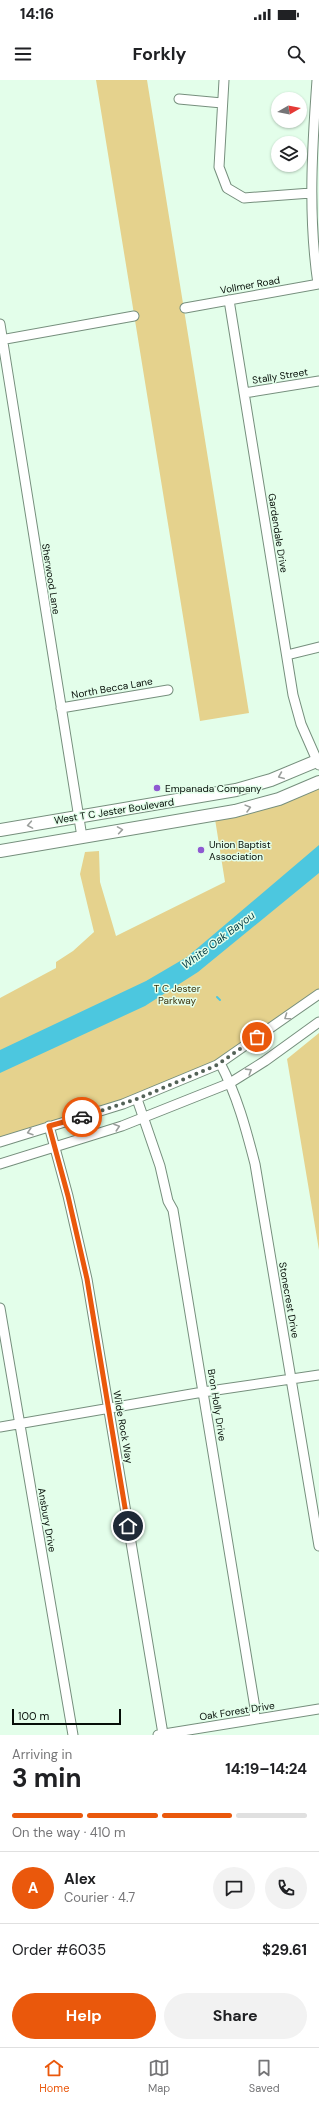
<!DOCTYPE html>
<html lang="en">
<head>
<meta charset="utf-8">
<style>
  :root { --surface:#fff; --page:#f2f2f2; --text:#202124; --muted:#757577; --line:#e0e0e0; --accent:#ea580c }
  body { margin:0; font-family:"DM Sans",sans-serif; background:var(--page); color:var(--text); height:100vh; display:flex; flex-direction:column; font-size:15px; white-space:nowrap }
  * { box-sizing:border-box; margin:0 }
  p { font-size:13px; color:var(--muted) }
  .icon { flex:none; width:22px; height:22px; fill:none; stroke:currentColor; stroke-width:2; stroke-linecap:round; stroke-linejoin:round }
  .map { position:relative; height:1655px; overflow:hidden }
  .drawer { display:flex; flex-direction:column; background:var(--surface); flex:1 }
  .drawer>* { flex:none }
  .needle { width:26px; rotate:81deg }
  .tools { position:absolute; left:271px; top:12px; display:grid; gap:8px }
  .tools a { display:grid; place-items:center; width:36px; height:36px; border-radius:50%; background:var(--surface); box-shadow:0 1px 3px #0004; font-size:20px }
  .scale { position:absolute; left:12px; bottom:10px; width:109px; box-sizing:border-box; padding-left:4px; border:2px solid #060e08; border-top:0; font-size:11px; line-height:14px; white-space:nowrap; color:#060e08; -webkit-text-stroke:3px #e3feea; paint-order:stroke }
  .pin { position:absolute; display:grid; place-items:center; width:34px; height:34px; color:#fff; margin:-17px; border:2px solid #fff; border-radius:50%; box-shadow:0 1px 4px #0007 }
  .courier { position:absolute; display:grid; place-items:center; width:40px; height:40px; margin:-20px; border:3px solid #ea580c; border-radius:50%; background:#fff; color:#222; box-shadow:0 1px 5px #0007 }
  .headline em { font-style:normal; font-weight:700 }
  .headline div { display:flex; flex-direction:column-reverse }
  .headline { display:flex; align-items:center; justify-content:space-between; height:68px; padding:0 12px }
  h1 { font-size:26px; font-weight:700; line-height:30px }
  .bar { display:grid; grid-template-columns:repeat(4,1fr); gap:6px 4px; align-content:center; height:48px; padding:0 12px }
  .bar i { height:5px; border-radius:3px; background:var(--line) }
  .bar .active { background:var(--accent) }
  .bar p { grid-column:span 4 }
  .line { display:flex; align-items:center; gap:10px; padding:0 12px; border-top:1px solid var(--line) }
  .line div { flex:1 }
  .round { display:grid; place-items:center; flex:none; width:42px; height:42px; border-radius:21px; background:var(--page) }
  .primary-button { display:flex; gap:8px; margin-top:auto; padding:8px 12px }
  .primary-button a { flex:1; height:46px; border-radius:24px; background:var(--accent); color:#fff; font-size:16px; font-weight:700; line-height:46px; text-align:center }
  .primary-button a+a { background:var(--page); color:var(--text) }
  .status { display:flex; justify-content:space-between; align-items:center; height:28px; padding:0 20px; background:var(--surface); direction:ltr }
  .status svg { height:11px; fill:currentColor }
  header { display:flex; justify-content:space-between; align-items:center; height:52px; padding:0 12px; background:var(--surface); font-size:18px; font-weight:700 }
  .tabs { display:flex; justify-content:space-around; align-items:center; height:56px; border-top:1px solid var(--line); background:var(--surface); font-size:11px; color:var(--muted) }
  .tabs a { display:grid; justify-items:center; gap:2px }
  .tabs .active { color:var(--accent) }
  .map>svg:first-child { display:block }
  .green { fill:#e5d28d }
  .water { fill:#4cc7df }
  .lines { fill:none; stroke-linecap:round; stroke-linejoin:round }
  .stream { stroke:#4cc7df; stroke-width:2 }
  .minor-casing { stroke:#768f7d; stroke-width:11 }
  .major-casing { stroke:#768f7d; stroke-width:14 }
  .minor { stroke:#fff; stroke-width:9 }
  .major { stroke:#fff; stroke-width:12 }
  .oneway { stroke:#9b9f9c }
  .done { stroke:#536257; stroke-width:4; stroke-dasharray:0 7.2 }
  .route { stroke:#ea580c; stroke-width:5 }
  .poi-dot { fill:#8e59d1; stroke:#e3feea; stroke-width:1.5 }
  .labels { text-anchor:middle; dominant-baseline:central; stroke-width:3; stroke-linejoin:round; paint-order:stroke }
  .street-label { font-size:10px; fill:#060e08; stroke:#e3feea }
  .poi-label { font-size:10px; fill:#060e08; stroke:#e3feea; text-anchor:start }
  .park-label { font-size:10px; fill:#3a3009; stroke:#e3feea }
  .water-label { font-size:11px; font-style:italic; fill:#07404a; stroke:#e3feea }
</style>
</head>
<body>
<div class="status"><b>14:16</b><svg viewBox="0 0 49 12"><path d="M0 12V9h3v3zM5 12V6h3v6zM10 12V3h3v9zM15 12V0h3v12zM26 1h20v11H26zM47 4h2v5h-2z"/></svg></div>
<header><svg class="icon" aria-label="menu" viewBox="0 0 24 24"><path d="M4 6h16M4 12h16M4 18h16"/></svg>Forkly<svg class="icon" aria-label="search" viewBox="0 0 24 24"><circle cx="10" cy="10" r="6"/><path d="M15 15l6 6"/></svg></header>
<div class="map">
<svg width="319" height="1655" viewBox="0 0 319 1655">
  <rect width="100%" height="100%" fill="#e3feea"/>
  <path class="green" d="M96,0H147L249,633L200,641Z
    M319,707V911L214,983L136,1016L0,1058V918L56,888V882L73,871L94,852L80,794L85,772L99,771L100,802L116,856L225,802L215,739Z
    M319,953V1170L287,979Z"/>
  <path class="water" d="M319,765V793L198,892L145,926L0,993V970L146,901L187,877Z"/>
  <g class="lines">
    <path class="stream" d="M217,917L220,920"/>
    <defs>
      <path id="minor" d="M224,0L219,87L227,108L244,118L311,113
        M317,0C312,69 308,136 318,204
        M179,19L222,23
        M229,220L293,615L301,644L319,685
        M185,228L319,204
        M0,244L82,757
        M0,260L134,236
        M244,313L319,301
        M287,575L319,567
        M61,628L168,610
        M220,983C237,1015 246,1049 255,1084L319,1466
        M137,1019L160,1086L168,1121L173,1130L255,1628L254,1639
        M49,1046L68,1116L87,1199L163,1654
        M0,1062L123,1024L217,985L319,914
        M0,1084L122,1046L230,1003L265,981L319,942
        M0,1228L73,1655
        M0,1347L203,1312L319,1295
        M158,1655L319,1629"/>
      <path id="major" d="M0,750L236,710L271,700L319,680
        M0,771L235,731L279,719L319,702"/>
    </defs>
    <use href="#minor" class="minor-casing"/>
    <use href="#major" class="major-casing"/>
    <use href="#minor" class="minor"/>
    <use href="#major" class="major"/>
  </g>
  <defs><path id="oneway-chevron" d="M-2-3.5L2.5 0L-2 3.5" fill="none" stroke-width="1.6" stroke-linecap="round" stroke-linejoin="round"/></defs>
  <g class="oneway">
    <use href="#oneway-chevron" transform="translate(281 696) rotate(157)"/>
    <use href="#oneway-chevron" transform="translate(248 728) rotate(-15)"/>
    <use href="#oneway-chevron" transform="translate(30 745) rotate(170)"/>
    <use href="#oneway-chevron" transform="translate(120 750) rotate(-9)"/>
    <use href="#oneway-chevron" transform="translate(287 937) rotate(145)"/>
    <use href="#oneway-chevron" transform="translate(249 991) rotate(-32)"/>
    <use href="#oneway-chevron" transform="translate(117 1047) rotate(-18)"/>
    <use href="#oneway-chevron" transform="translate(30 1052) rotate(163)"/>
  </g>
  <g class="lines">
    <path class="done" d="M82,1037L137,1019L217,985L257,957"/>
    <path class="route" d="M82,1037L49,1046L68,1116L87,1199L128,1446"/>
  </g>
  <g class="poi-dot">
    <circle cx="157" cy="708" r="4"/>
    <circle cx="201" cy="770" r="4"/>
  </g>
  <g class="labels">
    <g class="street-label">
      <text transform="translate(250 205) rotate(-10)">Vollmer Road</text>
      <text transform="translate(280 296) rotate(-9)">Stally Street</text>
      <text transform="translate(278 453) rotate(81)">Gardendale Drive</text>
      <text transform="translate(51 499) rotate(81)">Sherwood Lane</text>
      <text transform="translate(112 608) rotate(-10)">North Becca Lane</text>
      <text transform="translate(114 731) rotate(-9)">West T C Jester Boulevard</text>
      <text transform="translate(289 1220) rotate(80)">Stonecrest Drive</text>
      <text transform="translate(217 1325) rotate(81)">Bron Holly Drive</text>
      <text transform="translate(123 1347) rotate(80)">Wilde Rock Way</text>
      <text transform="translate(47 1440) rotate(80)">Ansbury Drive</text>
      <text transform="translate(237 1631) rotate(-9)">Oak Forest Drive</text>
    </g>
    <g class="poi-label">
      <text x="165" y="708">Empanada Company</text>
      <text x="209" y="764">Union Baptist<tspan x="209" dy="12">Association</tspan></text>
    </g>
    <g class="park-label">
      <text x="177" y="908">T C Jester<tspan x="177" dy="12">Parkway</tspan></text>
    </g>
    <g class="water-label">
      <text transform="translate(218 860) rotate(-37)">White Oak Bayou</text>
    </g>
  </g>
</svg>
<div class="tools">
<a><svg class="needle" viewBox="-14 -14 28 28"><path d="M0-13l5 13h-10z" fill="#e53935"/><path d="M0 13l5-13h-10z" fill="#757577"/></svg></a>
<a><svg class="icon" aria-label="layers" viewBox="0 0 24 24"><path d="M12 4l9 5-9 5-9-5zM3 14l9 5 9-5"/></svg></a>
</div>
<div class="scale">100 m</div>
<div class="pin" style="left:257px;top:957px;background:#ea580c"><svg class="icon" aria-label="bag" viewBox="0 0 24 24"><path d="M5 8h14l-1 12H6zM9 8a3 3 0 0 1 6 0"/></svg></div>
<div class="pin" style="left:128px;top:1446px;background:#1f2937"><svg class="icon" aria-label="home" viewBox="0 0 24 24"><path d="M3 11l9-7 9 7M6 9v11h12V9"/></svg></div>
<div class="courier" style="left:82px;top:1037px"><svg class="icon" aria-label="car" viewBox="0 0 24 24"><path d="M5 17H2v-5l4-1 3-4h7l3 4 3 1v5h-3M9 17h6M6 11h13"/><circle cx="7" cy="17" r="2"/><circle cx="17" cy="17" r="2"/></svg></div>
</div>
<section class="drawer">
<div class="headline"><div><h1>3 min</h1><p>Arriving in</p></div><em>14:19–14:24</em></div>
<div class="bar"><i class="active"></i><i class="active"></i><i class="active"></i><i></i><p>On the way · 410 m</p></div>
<div class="line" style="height:72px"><b class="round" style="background:var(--accent);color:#fff">A</b><div><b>Alex</b><p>Courier · 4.7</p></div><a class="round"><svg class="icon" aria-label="chat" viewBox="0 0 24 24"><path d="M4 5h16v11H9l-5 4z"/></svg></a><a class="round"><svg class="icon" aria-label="phone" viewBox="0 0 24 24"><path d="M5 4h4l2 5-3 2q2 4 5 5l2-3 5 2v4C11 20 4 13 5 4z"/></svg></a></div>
<div class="line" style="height:52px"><div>Order #6035</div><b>$29.61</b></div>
<div class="primary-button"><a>Help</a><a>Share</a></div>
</section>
<nav class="tabs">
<a class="active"><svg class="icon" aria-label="home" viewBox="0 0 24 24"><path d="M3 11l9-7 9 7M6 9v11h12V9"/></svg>Home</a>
<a><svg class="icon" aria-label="map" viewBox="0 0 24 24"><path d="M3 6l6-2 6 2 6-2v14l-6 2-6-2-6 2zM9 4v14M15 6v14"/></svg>Map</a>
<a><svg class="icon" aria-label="saved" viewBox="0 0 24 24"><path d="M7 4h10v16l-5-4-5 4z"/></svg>Saved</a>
</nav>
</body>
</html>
